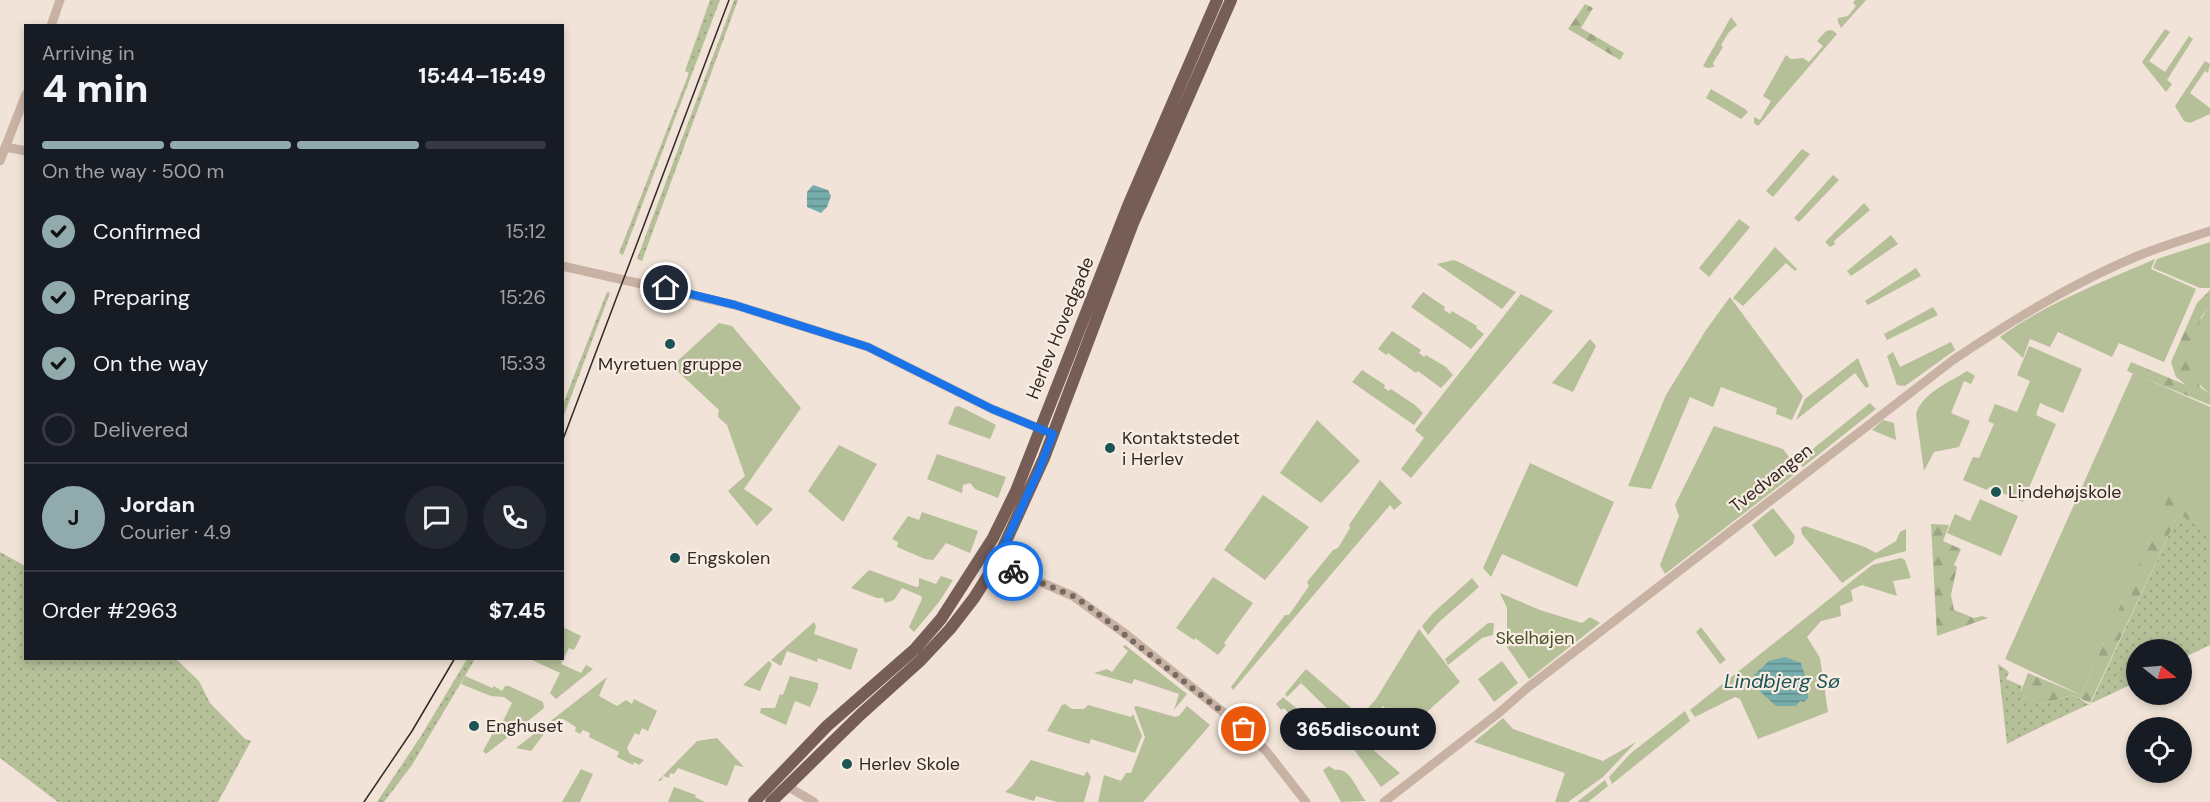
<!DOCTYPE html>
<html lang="en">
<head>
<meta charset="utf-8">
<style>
  :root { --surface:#171b24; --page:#242831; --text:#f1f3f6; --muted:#9ea1a6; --line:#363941; --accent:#91abad }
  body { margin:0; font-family:"DM Sans",sans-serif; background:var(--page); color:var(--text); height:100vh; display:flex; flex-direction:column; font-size:22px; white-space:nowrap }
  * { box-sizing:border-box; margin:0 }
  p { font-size:20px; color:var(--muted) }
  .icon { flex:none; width:33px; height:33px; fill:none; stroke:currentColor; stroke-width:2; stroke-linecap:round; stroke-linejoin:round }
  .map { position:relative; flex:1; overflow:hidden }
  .panel { position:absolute; left:24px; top:24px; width:540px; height:636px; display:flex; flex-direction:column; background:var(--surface); border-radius:0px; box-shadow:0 3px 9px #0003 }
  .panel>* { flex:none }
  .needle { width:39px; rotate:107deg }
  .fabs { position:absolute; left:2126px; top:639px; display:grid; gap:12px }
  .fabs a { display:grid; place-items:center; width:66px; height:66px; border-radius:50%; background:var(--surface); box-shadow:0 3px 9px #0003; font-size:30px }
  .pin { position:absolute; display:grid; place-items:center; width:51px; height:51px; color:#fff; margin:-26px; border:3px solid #fff; border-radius:50%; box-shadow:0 2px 6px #0007 }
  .courier { position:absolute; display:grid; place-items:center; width:60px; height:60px; margin:-30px; border:4px solid #1a73e8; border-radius:50%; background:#fff; color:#222; box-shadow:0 2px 8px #0007 }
  .bubble { position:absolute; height:42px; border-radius:21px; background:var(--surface); box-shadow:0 3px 9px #0003; font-size:20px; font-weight:800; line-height:42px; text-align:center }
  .overview em { font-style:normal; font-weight:800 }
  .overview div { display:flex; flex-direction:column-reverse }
  .overview { display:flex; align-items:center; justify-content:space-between; height:102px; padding:0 18px }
  h1 { font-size:39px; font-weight:800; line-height:45px }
  .bar { display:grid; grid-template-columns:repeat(4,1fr); gap:9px 6px; align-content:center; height:72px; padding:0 18px }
  .bar i { height:8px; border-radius:4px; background:var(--line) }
  .bar .active { background:var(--accent) }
  .bar p { grid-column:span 4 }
  .line { display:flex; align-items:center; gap:15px; padding:0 18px; border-top:2px solid var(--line) }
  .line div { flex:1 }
  .round { display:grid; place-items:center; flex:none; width:63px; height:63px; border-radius:32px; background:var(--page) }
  ol { padding:0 18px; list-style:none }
  li { display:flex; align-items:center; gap:18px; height:66px }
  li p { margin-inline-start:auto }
  li .icon { padding:6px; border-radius:50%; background:var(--accent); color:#111; stroke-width:4 }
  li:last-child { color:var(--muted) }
  li i { width:33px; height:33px; border:3px solid var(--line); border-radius:50% }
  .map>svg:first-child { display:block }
  .grass { fill:url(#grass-dots) }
  .forest { fill:url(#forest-firs) }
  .green { fill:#b5bf98 }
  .water { fill:url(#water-rules) }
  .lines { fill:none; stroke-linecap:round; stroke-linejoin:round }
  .minor { stroke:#c8b2a3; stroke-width:9 }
  .major { stroke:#765e56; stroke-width:12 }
  .tram { stroke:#332925; stroke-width:1.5 }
  .done { stroke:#766a63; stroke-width:6; stroke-dasharray:0 10.8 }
  .route { stroke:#1a73e8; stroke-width:8 }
  .poi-dot { fill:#1b5454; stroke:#f9ede3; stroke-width:2 }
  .labels { text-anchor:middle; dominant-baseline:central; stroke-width:4.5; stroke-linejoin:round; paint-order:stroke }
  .street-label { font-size:18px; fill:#332925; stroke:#f9ede3 }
  .poi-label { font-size:18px; fill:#332925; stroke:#f9ede3; text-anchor:start }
  .park-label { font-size:18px; fill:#455129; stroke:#f9ede3 }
  .water-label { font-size:20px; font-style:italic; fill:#1b5454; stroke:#f9ede3 }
</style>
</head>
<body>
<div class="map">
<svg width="2210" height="802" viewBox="0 0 2210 802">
  <defs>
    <pattern id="grass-dots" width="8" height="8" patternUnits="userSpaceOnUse" patternTransform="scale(1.5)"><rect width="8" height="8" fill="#b5bf98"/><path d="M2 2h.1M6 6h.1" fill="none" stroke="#9ca483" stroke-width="1.8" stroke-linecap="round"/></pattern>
    <pattern id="forest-firs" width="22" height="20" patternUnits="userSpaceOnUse" patternTransform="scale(1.5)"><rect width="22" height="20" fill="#b5bf98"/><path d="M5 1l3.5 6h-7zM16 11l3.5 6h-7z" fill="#9ca483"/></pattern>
    <pattern id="water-rules" width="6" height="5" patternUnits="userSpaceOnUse" patternTransform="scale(1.5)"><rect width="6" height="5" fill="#76adac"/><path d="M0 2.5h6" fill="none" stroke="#618d8c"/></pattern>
  </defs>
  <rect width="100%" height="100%" fill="#f1e3d7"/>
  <path class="grass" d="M710,0H720L623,255L619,253L689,73L685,71Z
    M734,0H738L642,261L637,259Z
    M607,292L610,293L563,418V404Z
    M2178,515L2210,528V645L2181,659V650H2136V682C2093,703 2049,722 2007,744L1998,664L2009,672L2006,679L2022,686L2020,694L2041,704L2073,695L2090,705Z
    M0,552L25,566L26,658L176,659L199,681L210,703L245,739L251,741L218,802H58L0,758Z
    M467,659H475L412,765L384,802H377L421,736Z"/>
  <path class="forest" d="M1585,4L1593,8L1581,28L1624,53L1620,60L1568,29Z
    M2210,290V306L2201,317L2193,371L2201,388L2210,394V405L2127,371L2131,362L2186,385L2176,377L2171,362L2197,303Z
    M2169,494L2210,513V528L2178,515L2090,703L2073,695L2041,704L2020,694L2028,673L2081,695Z
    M1931,524L1949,525L1943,541L1961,549L1954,565L1957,567L1951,595L1954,610L1974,618L1982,616L1988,618L1937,636Z"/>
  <path class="green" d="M1855,0H1866L1841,28L1838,22V18L1848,16L1856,6L1853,3Z
    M1731,17L1737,25L1729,32L1721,45L1723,47L1713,63L1714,67L1707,68L1703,66Z
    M2165,29L2170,32L2149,61L2165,72L2189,36L2193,39L2167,80L2172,84L2166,92L2142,62Z
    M1832,30L1837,34L1758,126L1754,123V117L1760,120L1771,101L1763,96L1786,55L1791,59L1803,58L1809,62L1823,46L1817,41L1826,31Z
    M2205,61L2210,64L2208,73L2205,71L2190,93L2210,108V114L2190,123L2184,121L2175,106Z
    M1711,89L1745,109L1748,112L1741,119L1706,98Z
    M1802,149L1810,154L1773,197L1766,191Z
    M1833,175L1839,180L1799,222L1794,218Z
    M1864,203L1870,210L1834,241L1835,244L1830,247L1825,242Z
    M1739,219L1750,227L1709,277L1699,268Z
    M1891,235L1898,244L1851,276L1847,271Z
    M2210,242V288H2200L2153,268L2157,259Z
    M1775,247L1797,269L1795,271L1786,263L1743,306L1733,298Z
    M2155,259L2151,269L2196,289L2164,362L2119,343L2112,357L2058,332L2050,347L2030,339L2023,358L2000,337C2046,303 2103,282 2155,259Z
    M1454,260L1461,263L1516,292L1502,309L1437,264Z
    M1916,268L1921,276L1868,305L1865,301Z
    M1423,292L1445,307L1444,310L1450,314L1452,311L1477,326L1476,328L1484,334L1471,349L1411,307Z
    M1521,294L1553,311L1411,478L1401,469L1424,438L1415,430Z
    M1730,297L1803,396L1792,420L1776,414L1777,408L1721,387L1713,407L1690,397L1651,489L1628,486L1666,395L1706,330Z
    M2210,306V394C2179,371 2189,332 2210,306Z
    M1933,307L1938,315L1887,340L1884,334Z
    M719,323L732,326L801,408L744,489L773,509L757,526L728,491L745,476L727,425L718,417L719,410L672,366Z
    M1392,331L1421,350L1419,353L1424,357L1426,355L1446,367L1453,375L1441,388L1418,371L1416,373L1388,353L1386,355L1378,349Z
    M1590,339L1596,346L1573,392L1552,383Z
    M1951,342L1955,350L1905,386L1897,385L1887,356L1893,352L1900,367Z
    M2029,346L2082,369L2063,413L2040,403L2036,415L2056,424L2023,502L1989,487L1987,490L1963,480L1973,457L1979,458L1994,424L1988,421L1995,404L2017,412L2030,381L2017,375Z
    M1858,358L1869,386L1866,388L1855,373L1796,420L1805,399Z
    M1362,370L1385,385L1384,388L1389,391L1391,389L1415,405L1423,413L1414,425L1352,382Z
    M1967,371L1975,376L1971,384L1964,381L1951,413L1970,421L1959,447L1934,452L1924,471L1916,414C1922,393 1950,382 1967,371Z
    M2133,373L2210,407V513L2169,495L2081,695L2005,659Z
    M1870,403L1876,409L1803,467L1798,462L1799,460Z
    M959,406L996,425L990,439L948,424L955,407Z
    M1317,420L1360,461L1321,503L1280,473Z
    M1883,420L1894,423L1896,440L1872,430Z
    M1714,426L1783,449L1799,471L1665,574L1660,565L1679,516L1675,505Z
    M839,445L877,464L843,522L808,491Z
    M937,454L1006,477L998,498L975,489L970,483L963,485L962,493L927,479Z
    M1530,463L1614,502L1577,587L1502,554L1491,577L1483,568Z
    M1380,480L1402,503L1394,510L1390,505L1233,690L1231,687L1285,615H1289L1309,586L1307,582L1333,550L1338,548L1350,528L1349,525Z
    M1263,495L1309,527L1265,580L1224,550Z
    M1980,499L2018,516L2001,556L1947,533L1955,514L1970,521Z
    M1773,508L1795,536L1793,544L1775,557L1752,525Z
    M922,512L978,531L970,553L946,543L933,560L925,559L897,547L898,542L892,539L908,516L919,520Z
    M1805,526L1865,547L1876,553L1896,541L1900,532L1906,529V551L1876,559L1842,583L1802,534L1801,528Z
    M1901,558L1905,560L1911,578L1893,581L1897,596L1862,585L1851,590L1853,601L1840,606L1841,616L1821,621L1807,637L1820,658L1828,712L1758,739L1740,699L1735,697L1695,717L1690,710L1872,565Z
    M869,570L916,587L919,586V578L936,584L941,576L953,580L939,602L914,632L909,627L922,599L921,596L902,588L894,600L885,603L883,598H877L851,588Z
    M1213,577L1253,603L1224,643L1226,645L1218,655L1195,638L1194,640L1176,628Z
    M1472,578L1479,587L1439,622L1428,635L1422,626L1433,613Z
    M1500,593L1540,610L1582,623L1590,617L1600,623L1529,679L1507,647V608Z
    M814,622L816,626L814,634L858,649L851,670L818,658L817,662L787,651L781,666L771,660Z
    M1488,623H1494L1493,635L1482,638L1448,665L1445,659Z
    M563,627L581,636L574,650L569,648L561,664L581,673L586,665L593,669L556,699L550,693L560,673L530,659L562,658Z
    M1701,627L1726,660L1720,664L1696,632Z
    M1419,629L1460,682L1407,730L1383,706L1360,732L1355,723L1376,699Z
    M1125,645L1187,694L1174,710L1179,694L1134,679L1132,684L1094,673L1107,669L1112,672L1128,651L1123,647Z
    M769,661L772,664L760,691L743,685Z
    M1502,661L1518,683L1494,702L1478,679Z
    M1306,669L1358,714L1344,725L1301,683L1287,697L1285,694Z
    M465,676L492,688L494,686L502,691L505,686H509L543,702L544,708L518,729L503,721L512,703L504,697L491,696L461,684Z
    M790,676L818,683V688L810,707L795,701L786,725L760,713L761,708H775L780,694L783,695Z
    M607,677L599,696L617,706L626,700L632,704L634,699L657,711L648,731L642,728L639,735L635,733L627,748L630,754L644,760L639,765L634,762L633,765L617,757L619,752L589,737L590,733L583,730L580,734L575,731L576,727L563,719L554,721L531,751L516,748Z
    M1283,697C1299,712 1319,720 1323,743L1319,746L1284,708L1281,710L1276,704Z
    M1065,704L1072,709H1084L1088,705L1131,717L1133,714L1142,736L1135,753L1091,739L1089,744L1047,731L1062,705Z
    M1137,706L1175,717L1179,716L1187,706L1210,725L1143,802H1098L1104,775L1121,781L1126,773H1131L1145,737L1134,707Z
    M1685,711L1690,721L1612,784L1609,777L1631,753Z
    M1503,718L1513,729L1603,761L1636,742L1603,777L1568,802H1555L1565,773L1474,742Z
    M501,724L514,732L486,754L483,751L494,731L498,732Z
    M717,738L744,767L735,765L727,786L678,768L674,774L670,773L669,778L663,776L661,781H658L697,741Z
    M1364,742L1400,773L1381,787L1353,748Z
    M1031,760L1084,776L1087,771L1091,777L1084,802H1057L1036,796L1034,801L1005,792L1012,786Z
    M1329,766L1335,770C1351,767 1356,790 1366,801L1341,802L1323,770Z
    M581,769L593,774L580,802H562Z
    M1605,780L1608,786L1588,802H1577Z
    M674,787L696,795L695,797L705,802H668Z"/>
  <path class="water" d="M813,185L828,190L831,196L827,207L821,213L807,207V192Z
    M1785,657L1801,663L1807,682L1808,698L1804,702L1800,701L1796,706H1776L1754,686V675L1769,661Z"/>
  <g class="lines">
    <path class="minor" d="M51,26L60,0
      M5,147L26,151
      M0,161L26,94
      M562,266L735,305L868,347L992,409L1053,434
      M996,563L1073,596L1127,635L1244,729L1267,752L1306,802
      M787,786L814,802
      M1384,802L1500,712L1526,689L1953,360C2013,320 2077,280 2145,253C2166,245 2188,238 2210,231"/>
    <path class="major" d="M754,802L827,726L915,649L941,619L993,538L1016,491L1128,206L1217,0
      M771,802L860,715L921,660L950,629L974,598L996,563L1044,458L1133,223L1231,0"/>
    <path class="tram" d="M562,442L729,0
      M364,802L412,731L455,658"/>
  </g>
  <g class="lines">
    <path class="done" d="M1013,571L1073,596L1087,605L1244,729"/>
    <path class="route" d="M666,288L735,305L868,347L992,409L1053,434L1039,470L996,563L1013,571"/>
  </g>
  <g class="poi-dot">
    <circle cx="670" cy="344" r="6"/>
    <circle cx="1110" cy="448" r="6"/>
    <circle cx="1996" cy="492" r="6"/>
    <circle cx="675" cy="558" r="6"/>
    <circle cx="474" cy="726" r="6"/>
    <circle cx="847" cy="764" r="6"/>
  </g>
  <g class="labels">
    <g class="street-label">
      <text transform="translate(1060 328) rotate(-68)">Herlev Hovedgade</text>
      <text transform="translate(1771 478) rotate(-38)">Tvedvangen</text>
    </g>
    <g class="poi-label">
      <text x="670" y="364" text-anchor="middle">Myretuen gruppe</text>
      <text x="1122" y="438">Kontaktstedet<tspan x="1122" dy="21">i Herlev</tspan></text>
      <text x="2008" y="492">Lindehøjskole</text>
      <text x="687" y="558">Engskolen</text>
      <text x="486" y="726">Enghuset</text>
      <text x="859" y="764">Herlev Skole</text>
    </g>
    <g class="park-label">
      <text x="1535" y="638">Skelhøjen</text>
    </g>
    <g class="water-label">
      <text x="1782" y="681">Lindbjerg Sø</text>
    </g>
  </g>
</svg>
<div class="fabs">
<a><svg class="needle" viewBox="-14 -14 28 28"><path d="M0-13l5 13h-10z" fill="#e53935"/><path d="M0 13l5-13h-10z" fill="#9ea1a6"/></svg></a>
<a><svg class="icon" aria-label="locate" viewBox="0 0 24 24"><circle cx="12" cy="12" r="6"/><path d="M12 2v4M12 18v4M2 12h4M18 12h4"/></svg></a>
</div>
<div class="pin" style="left:1244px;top:729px;background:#ea580c"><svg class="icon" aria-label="bag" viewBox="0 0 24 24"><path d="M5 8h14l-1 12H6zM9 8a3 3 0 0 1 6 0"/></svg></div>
<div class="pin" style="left:666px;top:288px;background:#1f2937"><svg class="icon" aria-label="home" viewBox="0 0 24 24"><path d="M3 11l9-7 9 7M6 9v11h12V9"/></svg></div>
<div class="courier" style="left:1013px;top:571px"><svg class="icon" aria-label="bike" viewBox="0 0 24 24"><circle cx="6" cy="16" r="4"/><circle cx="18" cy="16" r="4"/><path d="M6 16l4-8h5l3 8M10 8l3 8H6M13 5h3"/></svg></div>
<div class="bubble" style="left:1280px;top:708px;width:156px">365discount</div>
<section class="panel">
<div class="overview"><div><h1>4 min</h1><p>Arriving in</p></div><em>15:44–15:49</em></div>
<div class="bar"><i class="active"></i><i class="active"></i><i class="active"></i><i></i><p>On the way · 500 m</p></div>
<ol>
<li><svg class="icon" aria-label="check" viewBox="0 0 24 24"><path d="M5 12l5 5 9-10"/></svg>Confirmed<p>15:12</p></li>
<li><svg class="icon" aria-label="check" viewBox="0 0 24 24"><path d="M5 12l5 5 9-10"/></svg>Preparing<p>15:26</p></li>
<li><svg class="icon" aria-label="check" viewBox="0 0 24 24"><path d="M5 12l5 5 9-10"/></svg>On the way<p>15:33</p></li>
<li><i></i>Delivered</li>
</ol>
<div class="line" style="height:108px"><b class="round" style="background:var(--accent);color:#111">J</b><div><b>Jordan</b><p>Courier · 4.9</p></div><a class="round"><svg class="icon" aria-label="chat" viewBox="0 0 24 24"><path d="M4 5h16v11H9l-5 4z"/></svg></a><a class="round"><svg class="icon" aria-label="phone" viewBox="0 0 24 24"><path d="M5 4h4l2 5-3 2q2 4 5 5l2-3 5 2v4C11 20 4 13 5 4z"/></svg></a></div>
<div class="line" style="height:78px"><div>Order #2963</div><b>$7.45</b></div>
</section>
</div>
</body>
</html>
